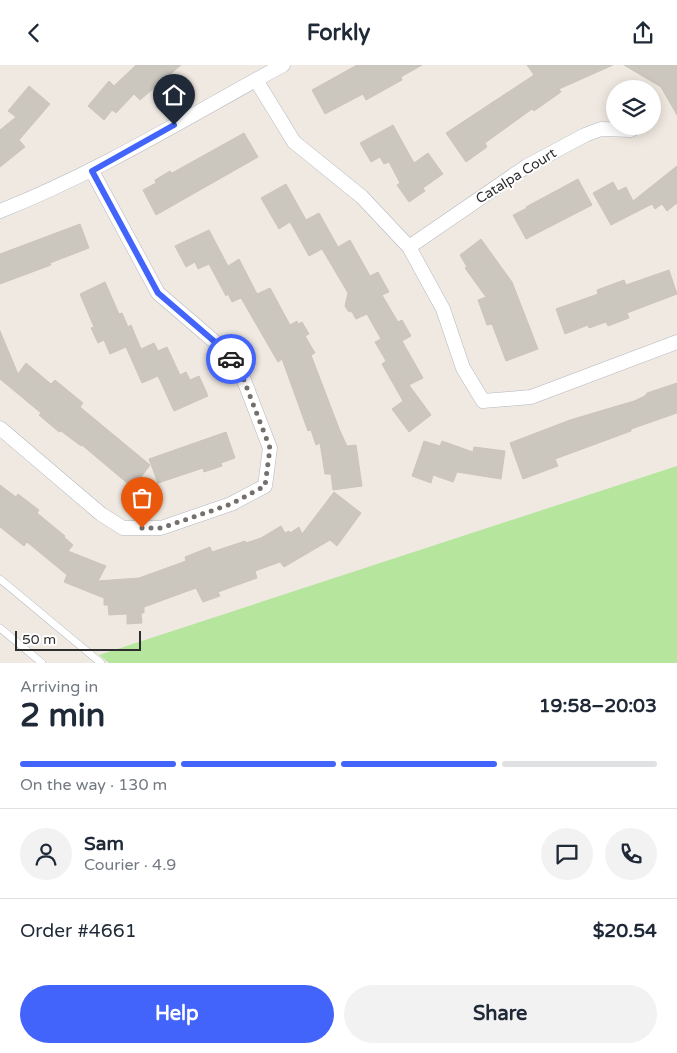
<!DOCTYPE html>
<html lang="en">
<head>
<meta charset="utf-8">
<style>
  :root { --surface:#fff; --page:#f2f2f3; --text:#1f2937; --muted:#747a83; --line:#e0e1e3; --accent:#4264fb }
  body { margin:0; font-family:"Varela Round",sans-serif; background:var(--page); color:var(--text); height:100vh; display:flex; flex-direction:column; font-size:19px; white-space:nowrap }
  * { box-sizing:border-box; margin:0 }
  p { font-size:16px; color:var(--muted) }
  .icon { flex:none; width:28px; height:28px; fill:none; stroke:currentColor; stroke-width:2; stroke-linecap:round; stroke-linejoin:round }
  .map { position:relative; height:598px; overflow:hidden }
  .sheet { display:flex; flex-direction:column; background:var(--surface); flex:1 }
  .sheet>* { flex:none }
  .tools { position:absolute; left:606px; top:15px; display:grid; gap:10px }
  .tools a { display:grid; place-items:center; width:55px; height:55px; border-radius:50%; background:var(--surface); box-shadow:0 2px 12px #0003; font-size:25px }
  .scale { position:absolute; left:15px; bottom:12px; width:126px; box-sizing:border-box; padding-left:5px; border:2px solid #2e2e2e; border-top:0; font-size:14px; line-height:18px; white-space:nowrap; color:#2e2e2e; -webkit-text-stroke:4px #fff; paint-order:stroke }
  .pin { position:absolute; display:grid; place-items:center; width:42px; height:42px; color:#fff; margin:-51px -21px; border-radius:50% 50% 50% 0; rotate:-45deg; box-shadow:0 0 5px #0007 }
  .pin .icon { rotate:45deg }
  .courier { position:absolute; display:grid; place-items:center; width:50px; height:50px; margin:-25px; border:4px solid #4264fb; border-radius:50%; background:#fff; color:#222; box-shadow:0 1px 6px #0007 }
  .summary em { font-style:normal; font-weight:700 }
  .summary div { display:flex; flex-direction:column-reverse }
  .summary { display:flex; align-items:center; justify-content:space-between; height:85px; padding:0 20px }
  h1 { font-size:32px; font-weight:700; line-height:38px }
  .bar { display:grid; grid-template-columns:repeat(4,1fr); gap:8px 5px; align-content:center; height:60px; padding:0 20px }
  .bar i { height:6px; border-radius:4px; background:var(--line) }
  .bar .on { background:var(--accent) }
  .bar p { grid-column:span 4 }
  .line { display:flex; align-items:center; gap:12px; padding:0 20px; border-top:1px solid var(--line) }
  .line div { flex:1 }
  .round { display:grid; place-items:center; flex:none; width:52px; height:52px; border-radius:26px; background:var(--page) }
  .primary-button { display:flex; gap:10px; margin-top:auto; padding:10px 20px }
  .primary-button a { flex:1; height:58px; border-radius:30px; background:var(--accent); color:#fff; font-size:20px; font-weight:700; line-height:58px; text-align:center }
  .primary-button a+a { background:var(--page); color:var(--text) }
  header { display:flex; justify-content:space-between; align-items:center; height:65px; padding:0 20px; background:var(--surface); font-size:22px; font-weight:700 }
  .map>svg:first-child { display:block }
  .green { fill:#b6e59e }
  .building { fill:#cbc7bf; stroke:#cbc5ba }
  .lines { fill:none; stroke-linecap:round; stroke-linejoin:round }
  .lane-casing { stroke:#b4b7c1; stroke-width:8 }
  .street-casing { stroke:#b4b7c1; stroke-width:15 }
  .lane { stroke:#fff; stroke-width:7 }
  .street { stroke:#fff; stroke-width:14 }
  .done { stroke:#726f6d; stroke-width:5; stroke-dasharray:0 9 }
  .route { stroke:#4264fb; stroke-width:6 }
  .labels { text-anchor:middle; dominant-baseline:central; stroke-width:4; stroke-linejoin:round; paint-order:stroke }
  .street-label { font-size:14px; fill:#2e2e2e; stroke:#fff }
</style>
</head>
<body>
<header><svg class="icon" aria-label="back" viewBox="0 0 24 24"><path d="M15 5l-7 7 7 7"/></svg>Forkly<svg class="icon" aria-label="share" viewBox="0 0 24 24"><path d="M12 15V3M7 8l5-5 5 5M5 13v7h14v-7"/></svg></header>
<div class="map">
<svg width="677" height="598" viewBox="0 0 677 598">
  <rect width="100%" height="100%" fill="#efe9e1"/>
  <path class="green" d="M677,401V598H109L99,590Z"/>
  <path class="building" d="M136,0H181L140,35L134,29L116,48L112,45L104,55L88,41L109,16L114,21Z
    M357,0H422L401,12L402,15L366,35L363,29L325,49L312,25Z
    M527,0H613L559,24L561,27L534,46L532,44L485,78L487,82L466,97L446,68L534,10Z
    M624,0H677V50L661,22Z
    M29,21L50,39L19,75L25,82L0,102V65L16,52L8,46Z
    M393,60L414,98L428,88L443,109L423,123L425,126L409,137L397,120L400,118L389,97L384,99L380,92L371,97L360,78Z
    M244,68L258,92L156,150L143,125L156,118L155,115L170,106L172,108Z
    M677,101V138L667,146L662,139L655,144L652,139L611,160L593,128L613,117L618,126L626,122L633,136Z
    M578,114L592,140L526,174L513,150L527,143L526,142Z
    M286,119L306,155L319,148L338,182L350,175L370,211L378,207L389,227L382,230L398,257L402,255L411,271L402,276L423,313L409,320L431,350L409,367L392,344L403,336L382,299L386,296L375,277L381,274L367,249L356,254L352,247L348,246L345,241L348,228L322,184L309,191L290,157L279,164L261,133Z
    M80,159L89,183L50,198L51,200L0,219V189Z
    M209,165L228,201L239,194L257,229L270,223L290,260L297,256L298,259L302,257L309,269L305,271L315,288L311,290L340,366L347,381L356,380L362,421L333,425L331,409H325L320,378L316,380L311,365L308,366L282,294L278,297L241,233L232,237L228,229L226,231L209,199L198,204L195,197L186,202L175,181Z
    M481,174L512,217L538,284L506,296L492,259L487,260L478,235L486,232L465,203L467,202L460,190Z
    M669,205L677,229L627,248L629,253L608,261L606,257L589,263L588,260L565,269L556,244L598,229L597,225L624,215L626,220Z
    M105,217L119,249L122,248L128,262L131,260L141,284L154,278L158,286L167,282L180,310L186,307L190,315L199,311L208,331L174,346L158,311L142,318L126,282L110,289L104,275L98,278L91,263L94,262L80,229Z
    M0,266L18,309L26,298L51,319L55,315L83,338L80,342L150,400L133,423L82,380L81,381L61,366L59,367L39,350L41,348L0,314Z
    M677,318V348L631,364V366L555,394L558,401L523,414L510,378L570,355L634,336L645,331L647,328Z
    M226,367L235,393L221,398L222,401L204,407L203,403L158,418L149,394Z
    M424,376L440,381L442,376L473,387L474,382L505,386L501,414L457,407L453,417L433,410L431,418L412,411Z
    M0,420L16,432L18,429L39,445L37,448L65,471L64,472L73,480L68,486L106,501L98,516L139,513L186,496L185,492L210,482L212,487L245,476L246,478L261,473L281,461L285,468L289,466L290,468L299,462L302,469L334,427L361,448L337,481L330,475L284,502L280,497L255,506L257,513L218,527L220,531L203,537L196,523L144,542V548H141L142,558L127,559V549L109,550L108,540H104V533L64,517L67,510L27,477L24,481L0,462Z"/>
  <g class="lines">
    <defs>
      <path id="lane" d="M0,514L101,598
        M0,563L42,598"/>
      <path id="street" d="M256,15L294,77L362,132L409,182L443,244L463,303L483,336L531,332L677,277
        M0,146C99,107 189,51 283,0
        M409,182L527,101L585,70L601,64L631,65
        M0,363L101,449L123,463H161L231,439L265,421L270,383L240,305L222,283L158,228L92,106"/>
    </defs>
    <use href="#lane" class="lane-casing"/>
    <use href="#street" class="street-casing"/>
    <use href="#lane" class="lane"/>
    <use href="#street" class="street"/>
  </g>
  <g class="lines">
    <path class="done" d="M142,463H161L214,445L231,439L265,421L270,383L240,305L231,294"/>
    <path class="route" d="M174,60L92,106L158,228L222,283L231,294"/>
  </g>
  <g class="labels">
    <g class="street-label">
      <text transform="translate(516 111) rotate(-32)">Catalpa Court</text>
    </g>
  </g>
</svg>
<div class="tools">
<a><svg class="icon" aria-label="layers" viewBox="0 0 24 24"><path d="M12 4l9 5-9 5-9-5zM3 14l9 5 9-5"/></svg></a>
</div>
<div class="scale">50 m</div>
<div class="pin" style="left:142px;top:463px;background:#ea580c"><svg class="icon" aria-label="bag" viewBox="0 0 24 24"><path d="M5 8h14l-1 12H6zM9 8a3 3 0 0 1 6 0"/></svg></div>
<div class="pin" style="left:174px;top:60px;background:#1f2937"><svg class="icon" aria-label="home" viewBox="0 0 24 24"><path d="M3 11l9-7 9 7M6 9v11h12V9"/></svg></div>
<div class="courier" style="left:231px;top:294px"><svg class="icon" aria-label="car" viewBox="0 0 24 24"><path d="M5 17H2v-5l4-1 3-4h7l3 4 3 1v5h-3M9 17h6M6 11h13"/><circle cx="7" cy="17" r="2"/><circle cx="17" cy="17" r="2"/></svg></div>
</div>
<section class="sheet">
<div class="summary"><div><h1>2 min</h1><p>Arriving in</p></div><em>19:58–20:03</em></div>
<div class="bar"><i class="on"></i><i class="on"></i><i class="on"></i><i></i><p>On the way · 130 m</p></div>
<div class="line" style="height:90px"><a class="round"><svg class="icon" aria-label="person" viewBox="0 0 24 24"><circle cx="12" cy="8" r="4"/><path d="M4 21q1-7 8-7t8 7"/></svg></a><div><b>Sam</b><p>Courier · 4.9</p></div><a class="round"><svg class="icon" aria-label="chat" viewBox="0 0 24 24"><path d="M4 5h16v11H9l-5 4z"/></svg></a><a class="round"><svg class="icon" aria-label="phone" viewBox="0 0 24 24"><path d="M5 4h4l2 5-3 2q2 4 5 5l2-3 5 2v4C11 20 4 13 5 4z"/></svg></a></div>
<div class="line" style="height:65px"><div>Order #4661</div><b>$20.54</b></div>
<div class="primary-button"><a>Help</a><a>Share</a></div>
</section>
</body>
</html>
